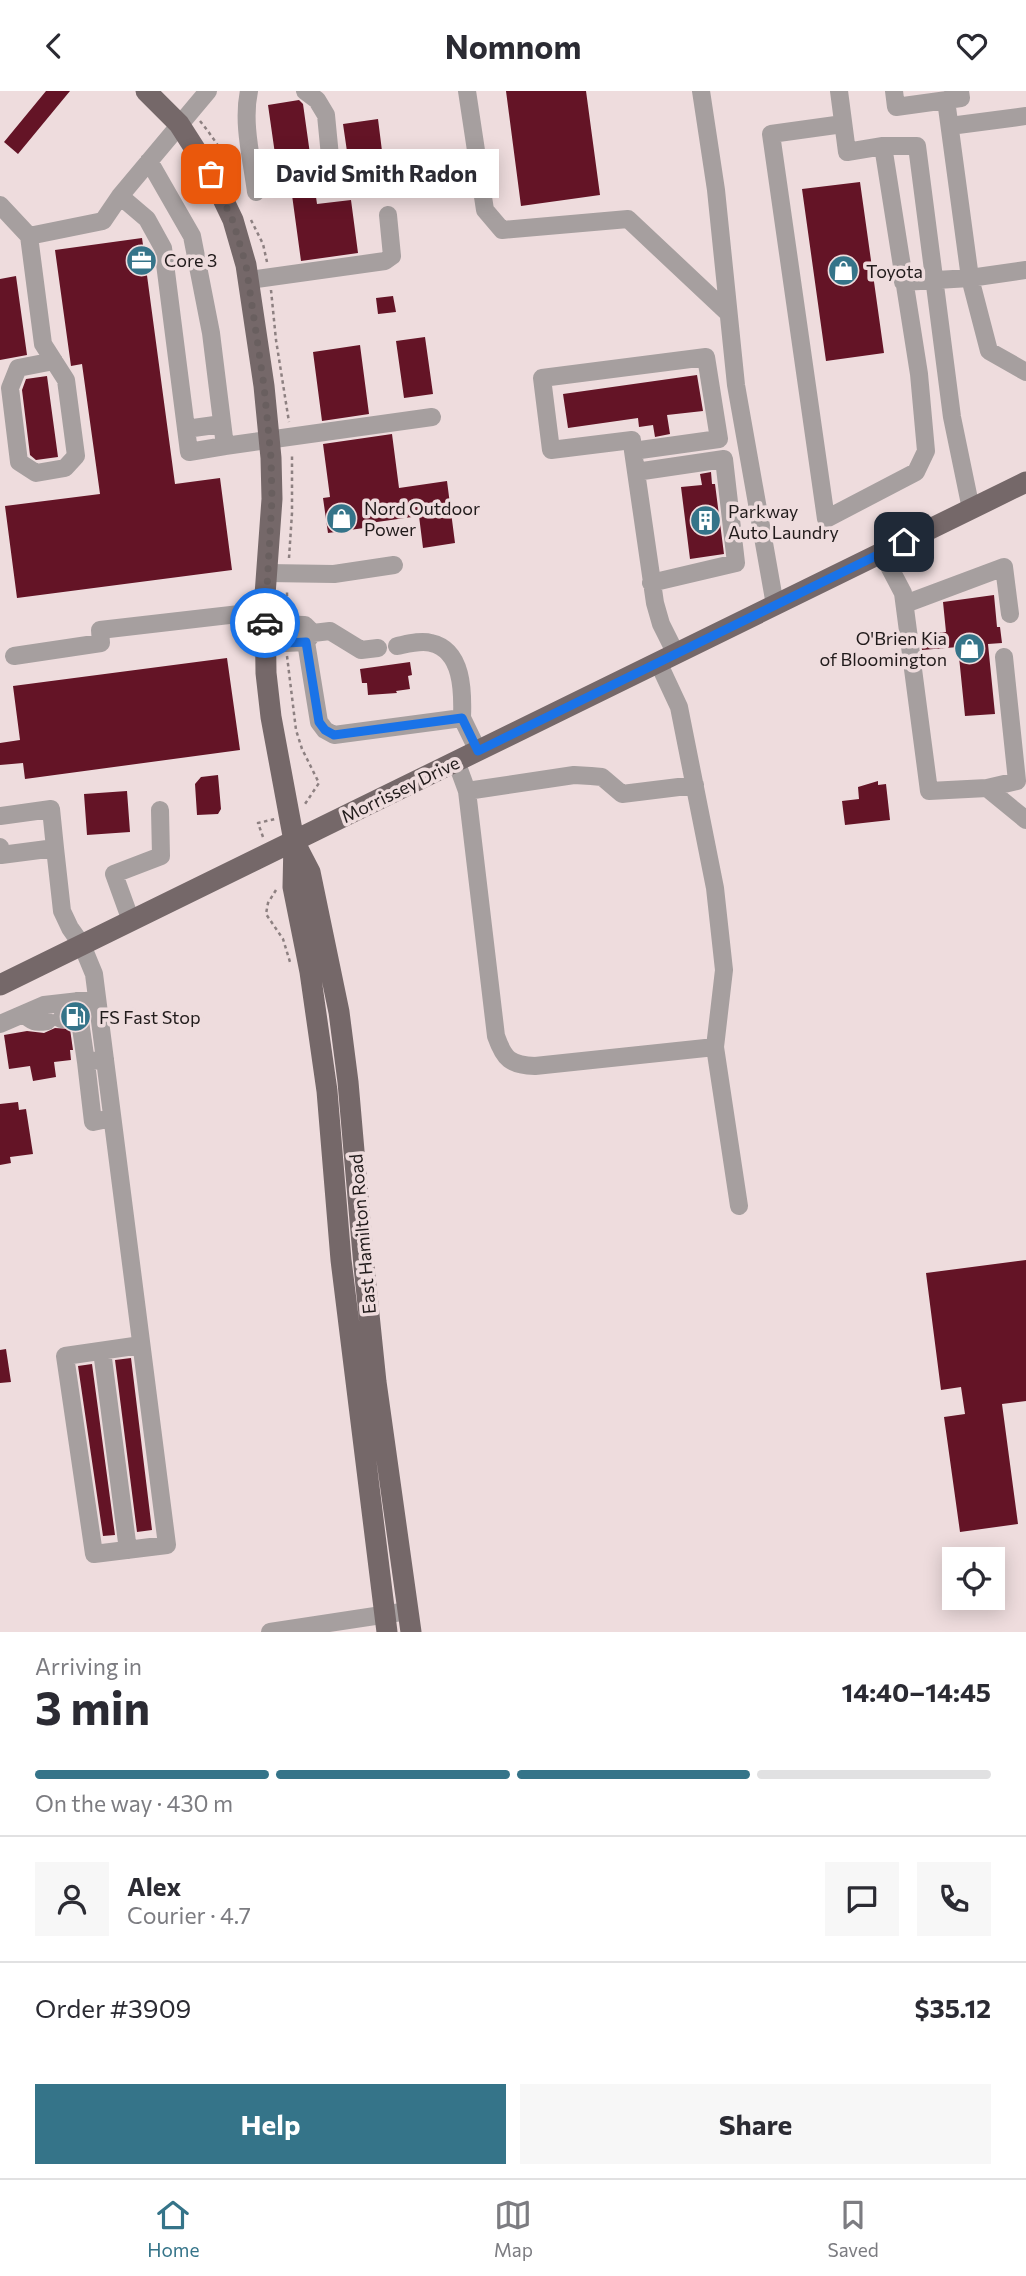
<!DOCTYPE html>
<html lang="en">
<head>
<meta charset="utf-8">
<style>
  :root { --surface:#fff; --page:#f7f7f7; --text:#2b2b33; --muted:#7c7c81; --line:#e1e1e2; --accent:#357489 }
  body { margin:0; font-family:Commissioner,sans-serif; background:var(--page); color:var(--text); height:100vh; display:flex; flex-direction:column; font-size:26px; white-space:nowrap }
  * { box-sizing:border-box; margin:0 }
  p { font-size:23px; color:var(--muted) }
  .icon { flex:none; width:38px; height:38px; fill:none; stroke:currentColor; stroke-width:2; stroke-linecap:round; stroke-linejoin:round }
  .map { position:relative; height:1541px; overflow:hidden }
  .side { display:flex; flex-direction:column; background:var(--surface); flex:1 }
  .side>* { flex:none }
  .fabs { position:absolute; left:942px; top:1456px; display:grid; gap:14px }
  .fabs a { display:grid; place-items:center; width:63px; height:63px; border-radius:0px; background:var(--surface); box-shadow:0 4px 18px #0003; font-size:35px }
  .pin { position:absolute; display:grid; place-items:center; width:60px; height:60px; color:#fff; margin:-30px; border-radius:14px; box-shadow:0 4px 10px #0006 }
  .courier { position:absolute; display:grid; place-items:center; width:70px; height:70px; margin:-35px; border:5px solid #1a73e8; border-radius:50%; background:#fff; color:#222; box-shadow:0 2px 9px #0007 }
  .bubble { position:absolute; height:49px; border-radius:0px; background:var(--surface); box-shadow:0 4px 18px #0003; font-size:23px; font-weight:700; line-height:49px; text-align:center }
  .overview em { font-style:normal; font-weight:700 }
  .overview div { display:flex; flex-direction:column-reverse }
  .overview { display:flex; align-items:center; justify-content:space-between; height:119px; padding:0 35px }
  h1 { font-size:46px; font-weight:700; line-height:52px }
  .bar { display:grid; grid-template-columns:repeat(4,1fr); gap:10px 7px; align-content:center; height:84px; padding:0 35px }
  .bar i { height:9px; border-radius:5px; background:var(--line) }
  .bar .on { background:var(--accent) }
  .bar p { grid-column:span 4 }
  .line { display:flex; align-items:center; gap:18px; padding:0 35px; border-top:2px solid var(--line) }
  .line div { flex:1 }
  .round { display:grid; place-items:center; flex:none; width:74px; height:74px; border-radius:0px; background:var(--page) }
  .action { display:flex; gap:14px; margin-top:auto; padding:14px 35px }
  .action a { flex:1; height:80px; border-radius:0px; background:var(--accent); color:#fff; font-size:28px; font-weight:700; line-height:80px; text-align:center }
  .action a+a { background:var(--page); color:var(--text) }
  header { display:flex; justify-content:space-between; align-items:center; height:91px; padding:0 35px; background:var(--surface); font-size:32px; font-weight:700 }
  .tabs { display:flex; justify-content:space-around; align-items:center; height:98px; border-top:2px solid var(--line); background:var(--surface); font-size:19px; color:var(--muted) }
  .tabs a { display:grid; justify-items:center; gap:4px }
  .tabs .on { color:var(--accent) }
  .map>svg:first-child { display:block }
  .building { fill:#641426 }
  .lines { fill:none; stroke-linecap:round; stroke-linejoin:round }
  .path { stroke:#8d8081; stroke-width:2.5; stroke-dasharray:3.5 3.5; stroke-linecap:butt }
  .minor { stroke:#a69f9f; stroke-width:18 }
  .major { stroke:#756869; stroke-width:21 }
  .done { stroke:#695f5f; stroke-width:7; stroke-dasharray:0 12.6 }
  .route { stroke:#1a73e8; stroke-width:9 }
  .labels { text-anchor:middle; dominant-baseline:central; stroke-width:7; stroke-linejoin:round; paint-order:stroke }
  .poi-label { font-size:18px; fill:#211b1b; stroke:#eedcdd; text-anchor:start }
  .street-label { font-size:18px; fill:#211b1b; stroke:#eedcdd }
</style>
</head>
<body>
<header><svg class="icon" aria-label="back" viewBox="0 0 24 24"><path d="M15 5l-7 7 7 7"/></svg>Nomnom<svg class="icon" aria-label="heart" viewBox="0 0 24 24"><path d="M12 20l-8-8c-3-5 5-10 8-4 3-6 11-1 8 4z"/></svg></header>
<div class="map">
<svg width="1026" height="1541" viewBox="0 0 1026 1541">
  <rect width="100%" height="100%" fill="#eedcdd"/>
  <path class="building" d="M46,0H70L18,63L4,51Z
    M506,0H586L600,104L521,115Z
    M299,9L303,13L317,113L351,109L358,162L301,170L292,104L281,105L268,14Z
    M378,28L384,76L350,81L343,33Z
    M860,91L884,262L826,270L802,98Z
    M142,147L144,161H147L150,177H146L175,393L220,387L232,479L17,507L5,415L100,403L82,273L71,275L55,159Z
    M16,185L27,264L0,269V188Z
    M393,205L396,221L378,223L376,207Z
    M425,246L433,303L404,307L396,250Z
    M360,254L369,323L322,330L313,261Z
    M697,284L703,320L667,324L670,343L655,346L653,334L639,336L638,327L568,337L563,303Z
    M47,285L58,366L36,369L30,364L22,299L26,288Z
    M392,343L399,397L447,390L455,452L423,457L419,425L363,433L364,437L328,442L323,407L330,406L323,353Z
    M711,381L712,393H715L724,463L690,468L681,396L702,394L700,383Z
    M994,504L997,536H1000L1002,552L988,553L995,623L965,625L958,556L922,559L920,544L946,541L943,511Z
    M227,567L240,659L25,688L23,672L0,674V652L20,649L13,595Z
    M410,571L412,584L408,585L410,598L396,600L397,602L368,604L367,592H362L360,578Z
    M218,684L221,718L218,723L197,724L195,693L201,686Z
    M878,690V694L886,693L890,729L845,734L842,710L859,708L858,696Z
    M127,700L130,741L87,744L84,703Z
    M55,937L70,938L73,959H70L71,969L54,971L56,986L33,990L30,975L9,978L4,944L27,940L44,942Z
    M18,1011L19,1019L26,1018L33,1063L10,1066L11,1072L0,1074V1013Z
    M1026,1169V1310L1002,1313L1018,1433L960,1441L944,1326L965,1323L961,1296L941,1299L926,1182Z
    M6,1258L11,1291L0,1292V1259Z
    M131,1267L152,1439L137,1441L115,1269Z
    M92,1273L115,1444L103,1445L78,1275Z"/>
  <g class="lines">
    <path class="path" d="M200,30C217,51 231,73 239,100
      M251,129L263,153L267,171
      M271,199L276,249L289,331
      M289,467L292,422V362
      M287,519V498
      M287,565L296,639L302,658L319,692L305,713
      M263,746L258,732L275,728
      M276,799L268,812L266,823L283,848L290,871"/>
    <path class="minor" d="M249,0C242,32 252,69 256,101
      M305,0L317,9L326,24L332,86
      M467,0L485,119L502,139L628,128L728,222
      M701,0L716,99L736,294L775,514
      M839,0L847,61L883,55H917L952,326L971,418
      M894,0L896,16L961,7L960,0
      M946,9L970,187L989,260L1026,281
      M843,33L771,43L826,428L916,381L926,360L919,283L883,55
      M950,35L1026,25
      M149,70L192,145L211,242L225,355L432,326
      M120,105L147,128L163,157L189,361L225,355
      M0,114L29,145
      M249,189L385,170L392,165L388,124
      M903,191L970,187L1026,179
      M54,270L18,277L10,297L19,371L36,382L65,377L76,365L66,289L43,253L29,145L103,130L120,105L208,0
      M186,338L222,333
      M633,360L632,349L551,359L542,287L706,266L719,348L633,360L655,512L661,533L676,563
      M636,381L724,368L736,472L651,492
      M882,462L903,502L929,700L987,697L1026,729
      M267,482L334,483L394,474
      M905,513L1004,476L1010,523
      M313,542L330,540L361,559L378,557
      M306,551L319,631L325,639L334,644L462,627L478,660
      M265,553L306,551L313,542L305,534L265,533
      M397,555C407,553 421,549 431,552C463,559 463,601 462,627
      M14,565L101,552L100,539L265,520
      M658,571L679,616L715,797L724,879L715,956L739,1115
      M456,670L467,700L496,945C504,968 510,974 535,975L715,956
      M987,697L1017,690L1004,566
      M467,700L574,684L591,685L602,686L622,703L695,694
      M0,725L51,718L55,757
      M0,756L1,764L55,757L62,820L70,837L82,854L94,883L167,1454L94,1463L65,1265L141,1254
      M131,830L114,783L161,765L160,719
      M77,910L86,971L105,968
      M24,923C32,931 35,932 47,930
      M61,928L79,925
      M0,933L44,914L97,908
      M86,971L93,1031L112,1027
      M102,1260L128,1459
      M270,1541L408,1520"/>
    <path class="major" d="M146,0L179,33L211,83L233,129L246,174L264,295L271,367L272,408L265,504L266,582L271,626L294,750L293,796L310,881L327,1000L341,1169L387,1541
      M295,752L310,781L339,921L348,991L364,1175L376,1291L411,1541
      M0,894L1026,391"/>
  </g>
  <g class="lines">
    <path class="done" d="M211,83L233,130L246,174L264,295L271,367L272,408L265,532"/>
    <path class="route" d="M265,532V553L306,551L319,631L325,639L334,644L462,627L478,660L904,451"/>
  </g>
  <defs>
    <symbol id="office-disc" viewBox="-11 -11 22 22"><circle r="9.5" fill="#357489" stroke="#eedcdd"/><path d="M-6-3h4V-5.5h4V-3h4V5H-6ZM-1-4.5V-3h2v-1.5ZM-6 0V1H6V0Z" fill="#fff"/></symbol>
    <symbol id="shop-disc" viewBox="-11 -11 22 22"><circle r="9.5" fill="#357489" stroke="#eedcdd"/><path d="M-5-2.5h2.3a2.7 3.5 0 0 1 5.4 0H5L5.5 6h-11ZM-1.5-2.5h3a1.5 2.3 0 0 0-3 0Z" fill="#fff"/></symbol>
    <symbol id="building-disc" viewBox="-11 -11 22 22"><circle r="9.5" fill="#357489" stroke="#eedcdd"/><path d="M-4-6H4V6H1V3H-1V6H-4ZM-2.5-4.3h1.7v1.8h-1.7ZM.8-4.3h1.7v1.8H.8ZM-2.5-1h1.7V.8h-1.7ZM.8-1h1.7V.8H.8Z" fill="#fff"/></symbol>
    <symbol id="fuel-disc" viewBox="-11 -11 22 22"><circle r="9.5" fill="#357489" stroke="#eedcdd"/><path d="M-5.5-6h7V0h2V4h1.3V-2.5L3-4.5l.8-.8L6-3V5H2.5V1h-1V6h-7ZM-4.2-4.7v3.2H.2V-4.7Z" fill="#fff"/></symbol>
  </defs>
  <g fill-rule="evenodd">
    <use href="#office-disc" x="124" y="152" width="35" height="35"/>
    <use href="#shop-disc" x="826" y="162" width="35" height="35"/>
    <use href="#shop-disc" x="324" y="410" width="35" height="35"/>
    <use href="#building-disc" x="688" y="412" width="35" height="35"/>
    <use href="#shop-disc" x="952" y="540" width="35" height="35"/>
    <use href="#fuel-disc" x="58" y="908" width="35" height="35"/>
  </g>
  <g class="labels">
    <g class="poi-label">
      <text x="164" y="169">Core 3</text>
      <text x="866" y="180">Toyota</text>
      <text x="364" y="417">Nord Outdoor<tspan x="364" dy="21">Power</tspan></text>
      <text x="728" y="420">Parkway<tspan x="728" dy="21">Auto Laundry</tspan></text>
      <text x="947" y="547" text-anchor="end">O'Brien Kia<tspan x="947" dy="21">of Bloomington</tspan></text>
      <text x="99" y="926">FS Fast Stop</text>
    </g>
    <g class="street-label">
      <text transform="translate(400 698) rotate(-26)">Morrissey Drive</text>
      <text transform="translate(362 1143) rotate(-95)">East Hamilton Road</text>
    </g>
  </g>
</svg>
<div class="fabs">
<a><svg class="icon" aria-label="locate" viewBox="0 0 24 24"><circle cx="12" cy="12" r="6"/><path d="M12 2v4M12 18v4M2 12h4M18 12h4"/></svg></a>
</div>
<div class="pin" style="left:211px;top:83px;background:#ea580c"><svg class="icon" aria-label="bag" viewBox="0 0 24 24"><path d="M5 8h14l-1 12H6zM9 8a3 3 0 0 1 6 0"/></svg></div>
<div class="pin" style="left:904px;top:451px;background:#1f2937"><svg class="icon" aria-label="home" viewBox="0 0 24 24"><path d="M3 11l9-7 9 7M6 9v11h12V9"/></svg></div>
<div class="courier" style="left:265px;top:532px"><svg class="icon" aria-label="car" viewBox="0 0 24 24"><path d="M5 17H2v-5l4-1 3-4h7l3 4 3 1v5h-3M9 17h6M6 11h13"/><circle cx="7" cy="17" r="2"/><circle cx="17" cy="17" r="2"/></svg></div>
<div class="bubble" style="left:254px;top:58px;width:245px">David Smith Radon</div>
</div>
<section class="side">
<div class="overview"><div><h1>3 min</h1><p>Arriving in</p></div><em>14:40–14:45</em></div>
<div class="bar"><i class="on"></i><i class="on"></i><i class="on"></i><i></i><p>On the way · 430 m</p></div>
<div class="line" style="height:126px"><a class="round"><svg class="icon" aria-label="person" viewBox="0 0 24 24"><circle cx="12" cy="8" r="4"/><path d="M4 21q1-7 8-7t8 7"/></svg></a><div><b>Alex</b><p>Courier · 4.7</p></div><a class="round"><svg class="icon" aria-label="chat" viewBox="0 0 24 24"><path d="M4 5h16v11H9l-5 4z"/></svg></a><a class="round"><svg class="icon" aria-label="phone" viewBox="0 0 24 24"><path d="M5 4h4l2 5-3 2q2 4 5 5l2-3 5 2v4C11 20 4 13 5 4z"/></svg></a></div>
<div class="line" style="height:91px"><div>Order #3909</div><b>$35.12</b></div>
<div class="action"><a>Help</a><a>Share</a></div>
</section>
<nav class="tabs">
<a class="on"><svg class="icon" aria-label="home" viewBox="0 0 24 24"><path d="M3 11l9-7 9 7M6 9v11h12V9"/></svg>Home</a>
<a><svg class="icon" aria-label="map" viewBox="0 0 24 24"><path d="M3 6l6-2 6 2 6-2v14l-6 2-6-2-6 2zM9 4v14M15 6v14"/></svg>Map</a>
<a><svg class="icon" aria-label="saved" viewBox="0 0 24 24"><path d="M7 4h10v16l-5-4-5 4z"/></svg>Saved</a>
</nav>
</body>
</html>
